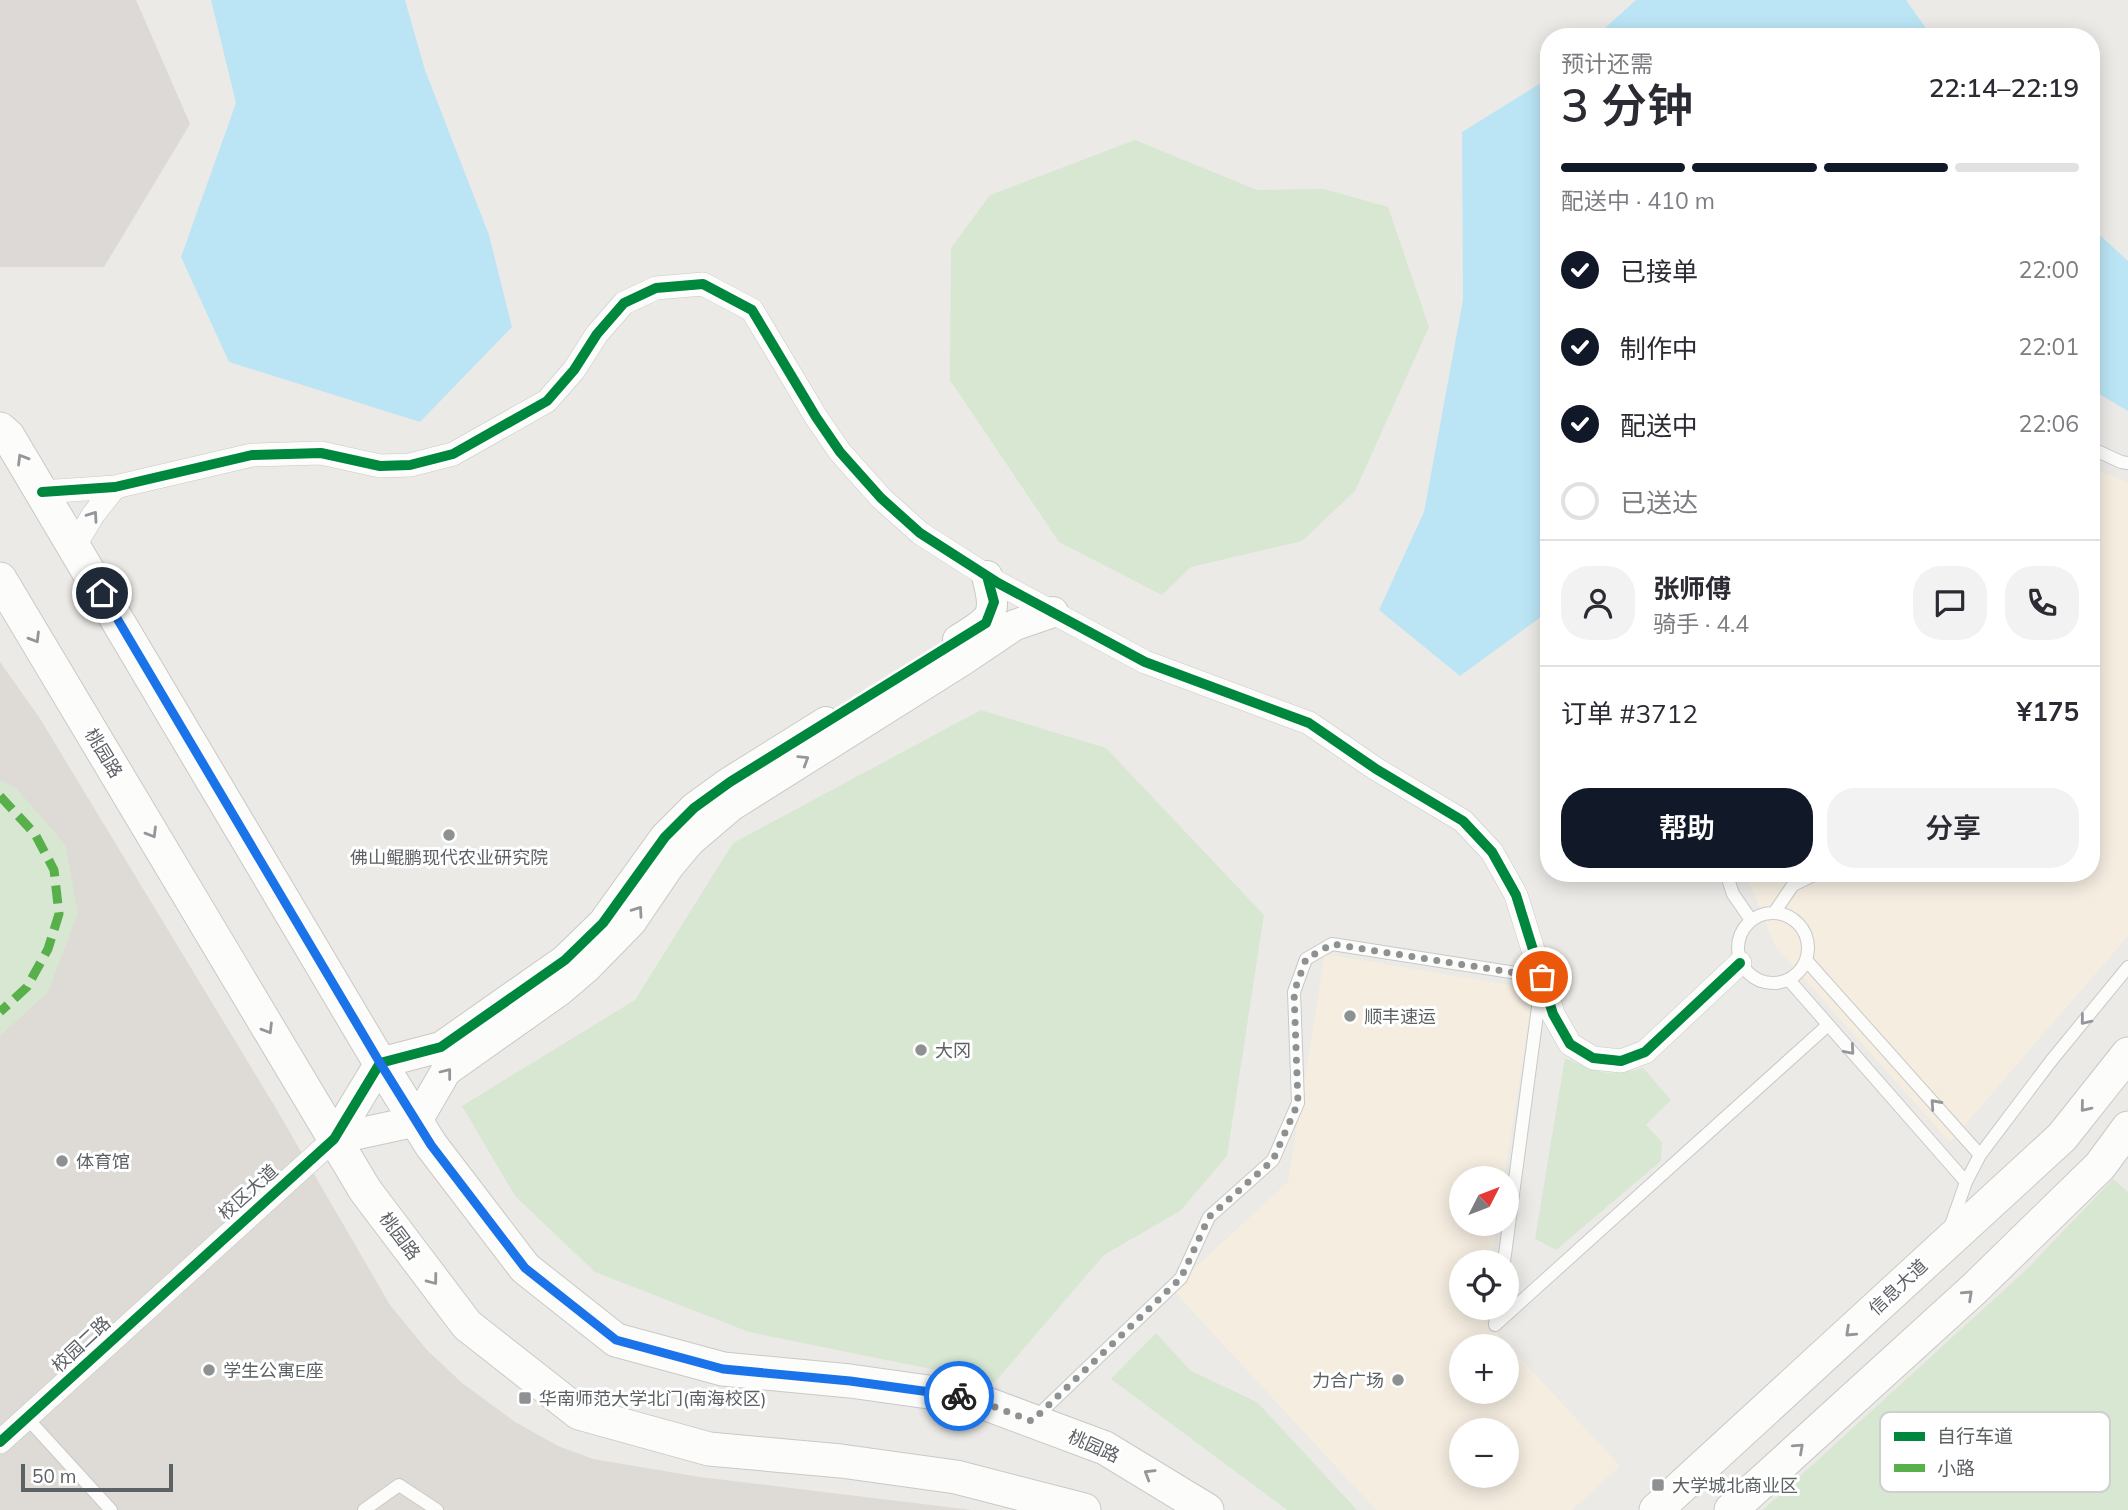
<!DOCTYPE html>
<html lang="zh">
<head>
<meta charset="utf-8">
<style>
  :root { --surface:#fff; --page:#f2f2f3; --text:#2b2b33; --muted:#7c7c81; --line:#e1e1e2; --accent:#111827 }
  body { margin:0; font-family:Mulish,"Noto Sans SC",sans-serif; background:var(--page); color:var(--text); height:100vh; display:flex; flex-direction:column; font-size:26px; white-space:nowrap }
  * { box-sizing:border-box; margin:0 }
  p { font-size:23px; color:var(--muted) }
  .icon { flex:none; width:38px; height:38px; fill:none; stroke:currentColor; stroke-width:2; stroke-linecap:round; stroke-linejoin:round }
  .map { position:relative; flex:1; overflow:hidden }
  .side { position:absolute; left:1540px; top:28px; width:560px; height:854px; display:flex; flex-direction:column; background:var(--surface); border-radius:28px; box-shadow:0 4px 18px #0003 }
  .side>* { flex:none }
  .needle { width:46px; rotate:48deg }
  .controls { position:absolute; left:1449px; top:1166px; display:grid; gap:14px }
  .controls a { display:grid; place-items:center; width:70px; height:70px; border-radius:50%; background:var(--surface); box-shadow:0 4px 18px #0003; font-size:35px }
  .scale { position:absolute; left:21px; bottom:18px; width:152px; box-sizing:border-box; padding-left:7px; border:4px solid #5c6164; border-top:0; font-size:19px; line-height:24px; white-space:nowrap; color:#5c6164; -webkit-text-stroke:5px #fff; paint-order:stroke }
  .pin { position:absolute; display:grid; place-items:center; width:60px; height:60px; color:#fff; margin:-30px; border:4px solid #fff; border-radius:50%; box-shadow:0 2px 7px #0007 }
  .courier { position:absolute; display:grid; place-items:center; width:70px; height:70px; margin:-35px; border:5px solid #1a73e8; border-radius:50%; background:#fff; color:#222; box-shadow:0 2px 9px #0007 }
  .summary em { font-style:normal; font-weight:600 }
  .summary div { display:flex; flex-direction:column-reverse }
  .summary { display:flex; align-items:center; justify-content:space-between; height:119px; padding:0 21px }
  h1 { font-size:46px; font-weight:600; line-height:52px }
  .bar { display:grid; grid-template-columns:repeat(4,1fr); gap:10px 7px; align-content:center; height:84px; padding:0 21px }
  .bar i { height:9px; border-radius:5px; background:var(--line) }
  .bar .current { background:var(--accent) }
  .bar p { grid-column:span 4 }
  .line { display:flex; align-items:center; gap:18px; padding:0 21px; border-top:2px solid var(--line) }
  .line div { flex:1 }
  .round { display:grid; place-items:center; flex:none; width:74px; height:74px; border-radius:28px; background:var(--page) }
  ol { padding:0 21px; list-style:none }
  li { display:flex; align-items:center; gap:21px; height:77px }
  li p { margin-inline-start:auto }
  li .icon { padding:7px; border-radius:50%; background:var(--accent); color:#fff; stroke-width:4 }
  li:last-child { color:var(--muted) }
  li i { width:38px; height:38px; border:4px solid var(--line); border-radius:50% }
  .action { display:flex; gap:14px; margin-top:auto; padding:14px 21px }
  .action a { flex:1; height:80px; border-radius:28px; background:var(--accent); color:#fff; font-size:28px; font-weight:600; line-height:80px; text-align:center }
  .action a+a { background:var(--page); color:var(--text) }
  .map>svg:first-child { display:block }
  .commercial { fill:#f5ede0; fill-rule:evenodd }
  .industrial { fill:#dcd9d6 }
  .education { fill:#dedad6 }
  .green { fill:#d7e7d2 }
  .water { fill:#bbe5f5 }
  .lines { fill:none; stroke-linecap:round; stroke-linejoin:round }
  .service-casing { stroke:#c8c9c8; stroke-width:14 }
  .minor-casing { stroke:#c8c9c8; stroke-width:24 }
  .tertiary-casing { stroke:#c8c9c8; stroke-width:32 }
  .secondary-casing { stroke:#c8c9c8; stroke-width:35 }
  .service { stroke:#fcfcfb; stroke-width:12 }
  .minor { stroke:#fcfcfb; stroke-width:23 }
  .tertiary { stroke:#fcfcfb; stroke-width:30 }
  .secondary { stroke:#fcfcfb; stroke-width:33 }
  .quiet { stroke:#58b04a; stroke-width:9; stroke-dasharray:18 9; stroke-linecap:butt }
  .cycleway-casing { stroke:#fff; stroke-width:15 }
  .cycleway { stroke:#00873e; stroke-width:10 }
  .oneway { stroke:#949799 }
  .done { stroke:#8e9192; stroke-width:7; stroke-dasharray:0 12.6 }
  .route { stroke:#1a73e8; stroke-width:9 }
  .poi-dot { fill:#8e9192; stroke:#fff; stroke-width:2.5 }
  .labels { text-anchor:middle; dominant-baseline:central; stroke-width:6; stroke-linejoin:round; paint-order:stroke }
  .street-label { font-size:18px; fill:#5c6164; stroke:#fff }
  .poi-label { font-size:18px; fill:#5c6164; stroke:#fff; text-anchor:start }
  .key { fill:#fff; stroke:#ced0d0; stroke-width:2 }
  .key-label { font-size:19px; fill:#5c6164 }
</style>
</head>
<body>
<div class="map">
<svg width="2128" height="1510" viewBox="0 0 2128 1510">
  <rect width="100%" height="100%" fill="#eceae6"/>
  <path class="commercial" d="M2091,463L2102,473L2128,482V936L1950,1142L1775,946L1746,873H2091Z
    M1325,954L1534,989L1504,1178H1461V1223H1497L1491,1262H1461V1307H1483L1482,1317L1620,1466L1572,1510H1376L1172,1289L1288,1182ZM1461,1346H1507V1391H1461ZM1461,1430H1507V1475H1461Z"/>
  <path class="industrial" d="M0,0H136L190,124L104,267H0Z"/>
  <path class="education" d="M0,662L39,717L274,1105L390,1305L427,1350L462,1383L515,1422L558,1446L593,1459L700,1477L972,1510H0Z"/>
  <path class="green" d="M1135,140L1257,190L1324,189L1388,207L1429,327L1355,491L1302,541L1191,567L1162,595L1059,542L950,380L951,248L990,195Z
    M981,710L1106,748L1264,915L1227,1156L1180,1211L1104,1255L995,1382L749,1332L595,1272L515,1196L462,1106L635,1000L733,843Z
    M0,780L16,788L65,844L78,913L48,992L0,1036Z
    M1565,1058C1598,1072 1607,1078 1643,1068L1671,1100L1646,1125L1662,1142L1661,1161L1556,1250L1535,1239Z
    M2113,1179L2128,1192V1510H1763L2026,1270Z
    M1156,1333L1191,1371L1257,1402L1357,1510H1287L1111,1379Z"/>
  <path class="water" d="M211,0H405L425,70L489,235L512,327L420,422L229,362L181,257L236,103Z
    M1636,0H1906L1932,37H1595Z
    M1549,78V611L1460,676L1379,610L1424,512L1463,300L1462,132Z
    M2091,227L2128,261V411L2091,389Z"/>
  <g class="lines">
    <defs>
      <path id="service" d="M2091,448L2121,462L2128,463
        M1726,873L1733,894L1751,920
        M1738 948a35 35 0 1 1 70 0a35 35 0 1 1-70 0Z
        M1774,913L1793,885L1818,873
        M1806,960L1980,1155
        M1789,980L1966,1182L1951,1225
        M1966,1182L1980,1155L2051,1061L2128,967
        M1498,1307L1495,1325L1828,1025
        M27,1418L111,1510
        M1035,1418L1181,1278L1209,1217L1273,1160L1298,1103L1294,992L1306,959L1332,944L1542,977L1504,1262
        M364,1510L399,1485L437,1510"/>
      <path id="minor" d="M42,492L115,487L252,455L321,453L380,466L410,465L453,454L547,401L574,370L597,334L624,303L656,288L703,284L752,310L816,417L840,452L881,498L920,533L998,583L1145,662L1309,723L1376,769L1463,821L1492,852L1516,895L1553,1014L1570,1044L1593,1058L1621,1061L1645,1052L1740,963
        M74,547L93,515L115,487
        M0,1442L334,1139"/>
      <path id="tertiary" d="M958,640C992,619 998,617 987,576
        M334,1139L417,1121L446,1071L559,991L587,967L631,922L669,866L690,841L731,806L963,660L1015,625L1053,612
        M334,1139L380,1063L441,1047L565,960L603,923L665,837L694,808L730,782L826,722"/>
      <path id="secondary" d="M0,429L8,436L380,1063L431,1145L525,1268L616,1340L723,1369L850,1381L971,1398L1105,1448L1207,1510
        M0,579L365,1190L467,1325L579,1413L709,1449L841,1461L956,1477L1084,1510
        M1656,1510L2062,1137L2128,1054
        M1731,1510L1974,1289L2100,1166L2128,1128"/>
    </defs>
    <use href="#service" class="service-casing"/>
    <use href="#minor" class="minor-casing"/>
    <use href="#tertiary" class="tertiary-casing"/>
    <use href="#secondary" class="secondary-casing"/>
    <use href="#service" class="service"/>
    <use href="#minor" class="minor"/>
    <use href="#tertiary" class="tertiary"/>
    <use href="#secondary" class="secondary"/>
    <path class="quiet" d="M0,796L35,834L54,870L59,914L48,949L27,987L0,1012"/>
    <defs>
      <path id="cycleway" d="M42,492L115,487L252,455L321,453L380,466L410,465L453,454L547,401L574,370L597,334L624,303L656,288L703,284L752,310L816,417L840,452L881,498L920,533L998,583L1145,662L1309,723L1376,769L1463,821L1492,852L1516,895L1553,1014L1570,1044L1593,1058L1621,1061L1645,1052L1740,963
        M0,1442L334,1139L380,1063L441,1047L565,960L603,923L665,837L694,808L730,782L986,623L994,602L987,576"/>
    </defs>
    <use href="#cycleway" class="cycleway-casing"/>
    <use href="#cycleway" class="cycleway"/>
  </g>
  <defs><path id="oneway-chevron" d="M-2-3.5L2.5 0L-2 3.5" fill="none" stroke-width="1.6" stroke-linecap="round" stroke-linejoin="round" transform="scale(1.75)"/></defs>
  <g class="oneway">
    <use href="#oneway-chevron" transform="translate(22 459) rotate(-121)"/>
    <use href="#oneway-chevron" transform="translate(93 516) rotate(-55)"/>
    <use href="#oneway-chevron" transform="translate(35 638) rotate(59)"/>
    <use href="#oneway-chevron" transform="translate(804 760) rotate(-32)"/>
    <use href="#oneway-chevron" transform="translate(152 833) rotate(59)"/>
    <use href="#oneway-chevron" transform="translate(638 911) rotate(-55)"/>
    <use href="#oneway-chevron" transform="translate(2085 1020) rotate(129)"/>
    <use href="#oneway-chevron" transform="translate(268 1029) rotate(59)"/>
    <use href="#oneway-chevron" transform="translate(1850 1050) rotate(49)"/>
    <use href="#oneway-chevron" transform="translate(447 1073) rotate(-52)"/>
    <use href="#oneway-chevron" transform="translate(1935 1104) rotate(-132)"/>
    <use href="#oneway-chevron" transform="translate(2085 1107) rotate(129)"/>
    <use href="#oneway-chevron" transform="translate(433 1280) rotate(53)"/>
    <use href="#oneway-chevron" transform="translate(1968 1295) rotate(-43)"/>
    <use href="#oneway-chevron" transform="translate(1850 1332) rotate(137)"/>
    <use href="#oneway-chevron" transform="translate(1799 1448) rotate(-42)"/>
    <use href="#oneway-chevron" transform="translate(1149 1474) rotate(-149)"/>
  </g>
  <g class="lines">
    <path class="done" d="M959,1396L971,1398L1032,1421L1181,1278L1209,1217L1273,1160L1298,1103L1294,992L1306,959L1332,944L1542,977"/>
    <path class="route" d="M102,593L380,1063L431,1145L525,1268L616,1340L723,1369L850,1381L959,1396"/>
  </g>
  <g class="poi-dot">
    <circle cx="449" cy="835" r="7"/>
    <circle cx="1350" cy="1016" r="7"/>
    <circle cx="921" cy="1050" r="7"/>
    <circle cx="62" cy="1161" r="7"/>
    <circle cx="209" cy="1370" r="7"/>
    <circle cx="1398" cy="1380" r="7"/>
    <rect x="518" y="1391" width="14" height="14" rx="3.5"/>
    <rect x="1651" y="1478" width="14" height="14" rx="3.5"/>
  </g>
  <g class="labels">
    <g class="street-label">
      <text transform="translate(104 753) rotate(59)">桃园路</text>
      <text transform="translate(248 1192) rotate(-42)">校区大道</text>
      <text transform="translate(400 1236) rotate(53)">桃园路</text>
      <text transform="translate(1898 1287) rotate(-43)">信息大道</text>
      <text transform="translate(81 1344) rotate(-43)">校园二路</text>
      <text transform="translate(1094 1446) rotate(24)">桃园路</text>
    </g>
    <g class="poi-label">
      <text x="449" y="857" text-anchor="middle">佛山鲲鹏现代农业研究院</text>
      <text x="1364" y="1016">顺丰速运</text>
      <text x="935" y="1050">大冈</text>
      <text x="76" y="1161">体育馆</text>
      <text x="223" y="1370">学生公寓E座</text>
      <text x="1384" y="1380" text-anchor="end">力合广场</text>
      <text x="539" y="1398">华南师范大学北门(南海校区)</text>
      <text x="1672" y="1485">大学城北商业区</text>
    </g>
  </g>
  <rect x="1880" y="1412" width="230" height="80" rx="10" class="key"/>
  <rect x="1894" y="1432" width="31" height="9" fill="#00873e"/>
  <rect x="1894" y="1464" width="31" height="8" fill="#58b04a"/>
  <g class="key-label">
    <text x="1937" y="1443">自行车道</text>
    <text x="1937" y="1475">小路</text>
  </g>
</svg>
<div class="controls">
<a><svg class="needle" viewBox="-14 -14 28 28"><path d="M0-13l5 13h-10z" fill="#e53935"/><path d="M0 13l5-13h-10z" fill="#7c7c81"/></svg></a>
<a><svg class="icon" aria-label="locate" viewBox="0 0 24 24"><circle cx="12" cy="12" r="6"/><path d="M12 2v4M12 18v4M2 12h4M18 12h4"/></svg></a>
<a>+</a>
<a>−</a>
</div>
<div class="scale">50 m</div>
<div class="pin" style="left:1542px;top:977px;background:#ea580c"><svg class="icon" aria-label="bag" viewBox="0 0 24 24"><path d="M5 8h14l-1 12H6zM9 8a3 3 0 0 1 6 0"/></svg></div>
<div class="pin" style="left:102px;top:593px;background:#1f2937"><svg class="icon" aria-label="home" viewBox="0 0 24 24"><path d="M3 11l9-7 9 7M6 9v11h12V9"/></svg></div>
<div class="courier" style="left:959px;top:1396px"><svg class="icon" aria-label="bike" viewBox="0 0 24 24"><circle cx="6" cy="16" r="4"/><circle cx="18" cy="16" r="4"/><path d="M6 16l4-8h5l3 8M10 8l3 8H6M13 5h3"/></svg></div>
<section class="side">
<div class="summary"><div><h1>3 分钟</h1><p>预计还需</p></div><em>22:14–22:19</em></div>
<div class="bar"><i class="current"></i><i class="current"></i><i class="current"></i><i></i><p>配送中 · 410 m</p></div>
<ol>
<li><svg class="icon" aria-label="check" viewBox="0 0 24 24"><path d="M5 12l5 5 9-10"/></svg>已接单<p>22:00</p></li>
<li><svg class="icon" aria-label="check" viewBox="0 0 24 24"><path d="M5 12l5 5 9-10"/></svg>制作中<p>22:01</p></li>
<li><svg class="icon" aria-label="check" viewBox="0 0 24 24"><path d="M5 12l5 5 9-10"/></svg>配送中<p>22:06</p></li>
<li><i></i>已送达</li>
</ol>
<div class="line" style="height:126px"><a class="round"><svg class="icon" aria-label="person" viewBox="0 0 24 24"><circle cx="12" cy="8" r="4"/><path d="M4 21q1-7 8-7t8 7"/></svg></a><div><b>张师傅</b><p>骑手 · 4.4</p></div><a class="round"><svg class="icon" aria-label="chat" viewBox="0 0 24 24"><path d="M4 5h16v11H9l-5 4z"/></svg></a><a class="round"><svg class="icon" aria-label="phone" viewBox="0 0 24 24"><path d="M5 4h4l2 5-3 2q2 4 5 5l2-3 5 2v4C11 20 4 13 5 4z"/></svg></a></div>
<div class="line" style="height:91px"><div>订单 #3712</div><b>¥175</b></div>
<div class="action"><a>帮助</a><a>分享</a></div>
</section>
</div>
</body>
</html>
